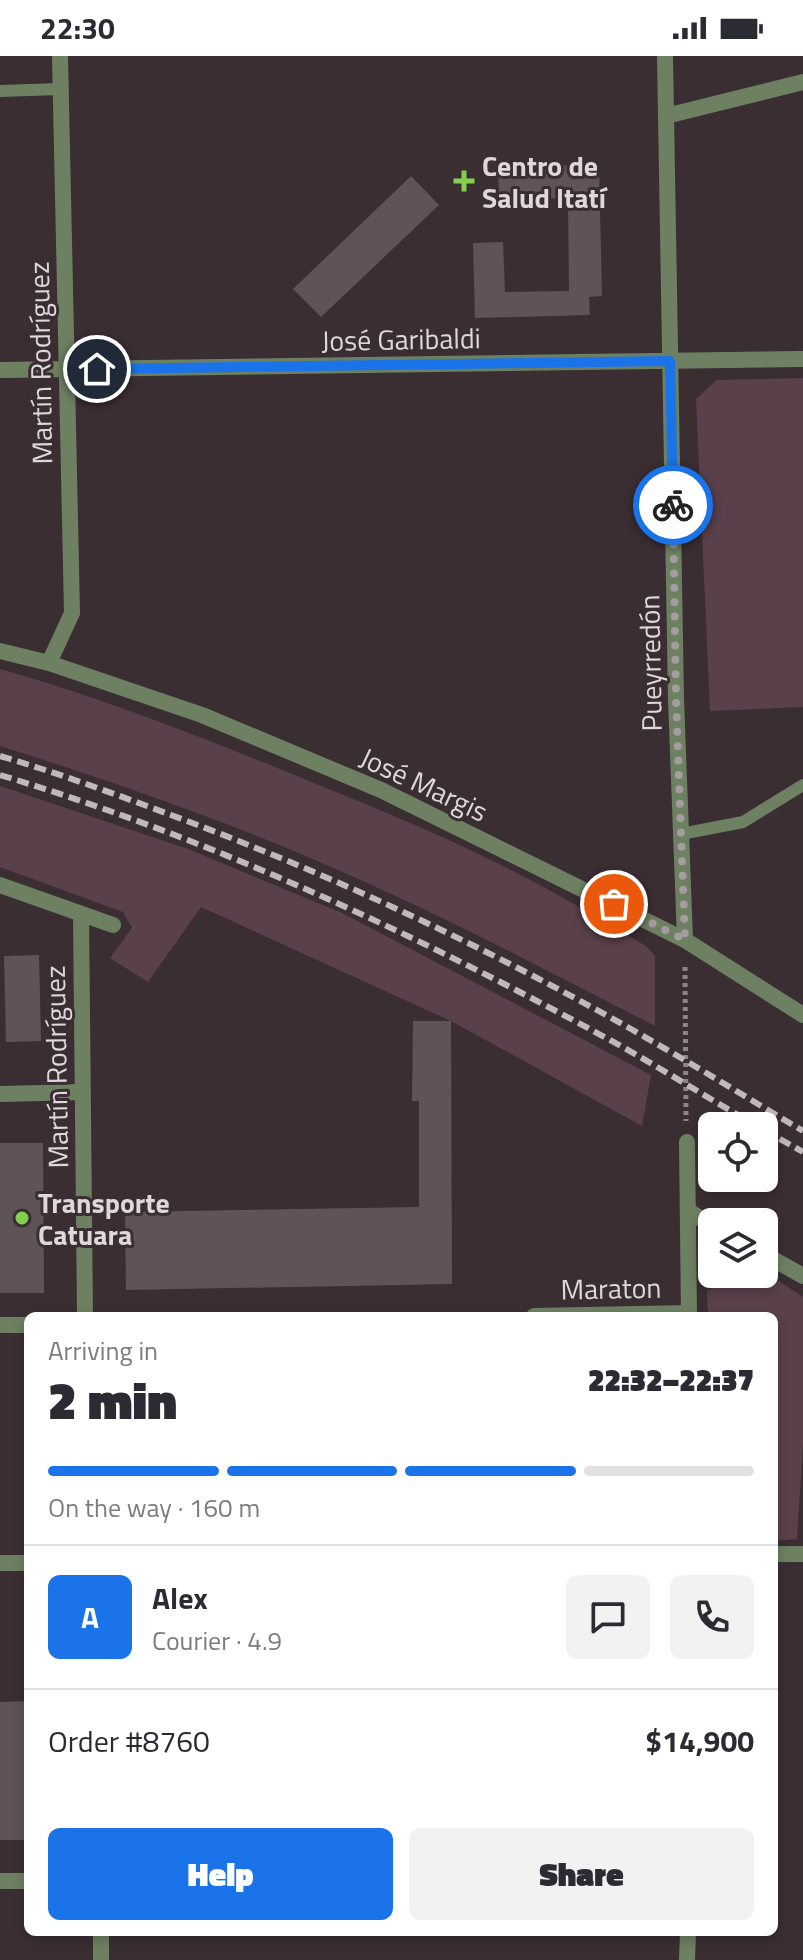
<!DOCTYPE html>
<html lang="en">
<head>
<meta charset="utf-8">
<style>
  :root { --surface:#fff; --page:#f2f2f3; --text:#2b2b33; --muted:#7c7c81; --line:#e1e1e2; --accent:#1a73e8 }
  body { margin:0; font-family:"Titillium Web",sans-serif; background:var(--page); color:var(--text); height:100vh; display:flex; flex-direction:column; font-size:30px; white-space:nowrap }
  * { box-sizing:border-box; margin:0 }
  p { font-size:26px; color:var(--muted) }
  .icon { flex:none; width:44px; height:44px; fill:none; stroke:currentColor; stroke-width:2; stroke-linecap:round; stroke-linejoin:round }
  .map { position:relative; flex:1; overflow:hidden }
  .details { position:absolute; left:24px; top:1256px; width:754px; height:624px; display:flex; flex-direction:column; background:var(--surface); border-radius:12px; box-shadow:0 4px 12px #0003 }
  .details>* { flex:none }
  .controls { position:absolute; left:698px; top:1056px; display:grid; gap:16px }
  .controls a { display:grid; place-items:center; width:80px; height:80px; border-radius:12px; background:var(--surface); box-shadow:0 4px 12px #0003; font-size:40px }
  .pin { position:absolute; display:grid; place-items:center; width:68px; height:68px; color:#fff; margin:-34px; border:4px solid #fff; border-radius:50%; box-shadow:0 2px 8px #0007 }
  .courier { position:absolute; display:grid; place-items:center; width:80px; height:80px; margin:-40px; border:6px solid #1a73e8; border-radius:50%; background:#fff; color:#222; box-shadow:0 2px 10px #0007 }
  .summary em { font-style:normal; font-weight:800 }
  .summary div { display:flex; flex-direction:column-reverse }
  .summary { display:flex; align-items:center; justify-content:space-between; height:136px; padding:0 24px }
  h1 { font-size:52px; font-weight:800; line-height:60px }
  .bar { display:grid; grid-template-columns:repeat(4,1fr); gap:12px 8px; align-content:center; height:96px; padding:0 24px }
  .bar i { height:10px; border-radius:6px; background:var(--line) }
  .bar .active { background:var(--accent) }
  .bar p { grid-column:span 4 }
  .line { display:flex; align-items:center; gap:20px; padding:0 24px; border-top:2px solid var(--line) }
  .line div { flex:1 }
  .round { display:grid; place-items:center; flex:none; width:84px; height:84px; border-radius:12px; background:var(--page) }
  .action { display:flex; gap:16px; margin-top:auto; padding:16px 24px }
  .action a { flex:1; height:92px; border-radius:12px; background:var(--accent); color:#fff; font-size:32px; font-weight:800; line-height:92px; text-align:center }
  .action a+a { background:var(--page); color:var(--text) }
  .status { display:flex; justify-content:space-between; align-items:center; height:56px; padding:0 40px; background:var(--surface); direction:ltr }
  .status svg { height:22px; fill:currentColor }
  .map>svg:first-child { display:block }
  .green { fill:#5a404a }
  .building { fill:#605358 }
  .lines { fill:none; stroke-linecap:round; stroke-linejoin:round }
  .path { stroke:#8d8487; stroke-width:5; stroke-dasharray:4 4; stroke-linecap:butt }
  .service { stroke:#6d8062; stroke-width:12 }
  .minor { stroke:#6d8062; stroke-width:16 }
  .rail { stroke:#c0b8ba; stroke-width:6; stroke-dasharray:12 6; stroke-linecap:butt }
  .done { stroke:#a59ca0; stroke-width:8; stroke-dasharray:0 14.4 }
  .route { stroke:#1a73e8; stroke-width:10 }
  .poi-dot { fill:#83d04e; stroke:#3a2e33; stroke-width:3 }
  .labels { text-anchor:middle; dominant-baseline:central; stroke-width:6; stroke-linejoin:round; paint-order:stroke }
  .poi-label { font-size:28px; font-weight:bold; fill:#dfd8da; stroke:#3a2e33; text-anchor:start }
  .street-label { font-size:28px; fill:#dfd8da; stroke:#3a2e33 }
</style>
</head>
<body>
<div class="status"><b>22:30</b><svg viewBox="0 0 49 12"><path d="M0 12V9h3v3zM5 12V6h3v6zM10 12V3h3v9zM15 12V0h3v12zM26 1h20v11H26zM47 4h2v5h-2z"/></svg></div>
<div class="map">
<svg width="803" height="1904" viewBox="0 0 803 1904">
  <rect width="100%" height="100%" fill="#3a2e33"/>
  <path class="green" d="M803,322V651L710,655L696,343L717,324Z
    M0,613C96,640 188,676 280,713C353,743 427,772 497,807C548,832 597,861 646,890L655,900V970C559,921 464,870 365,826C247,772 124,729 0,690Z
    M0,730L188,793L342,857L651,1019L642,1070L451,965L201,851L148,926L110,902L132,872L123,856L0,811Z
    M736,1218L770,1219L803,1241V1388L797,1483L774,1485V1260H708L707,1235Z"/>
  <path class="building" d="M599,109L602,240L589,241L590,259L475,262L473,187L503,186L505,236L569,235L568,142L499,144L498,111Z
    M411,120L439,149L321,261L293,233Z
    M39,899L41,985L6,986L4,900Z
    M413,965H451L452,1228L126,1234L125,1156L419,1151V1045H412Z
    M0,1087H43L44,1237H0Z
    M28,1645V1784H0V1646Z"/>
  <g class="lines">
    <path class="path" d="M685,911L686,1065"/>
    <path class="service" d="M0,35L60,33
      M681,778L743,766L803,729"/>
    <path class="minor" d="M665,0L676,643L685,884
      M666,60L803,26
      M0,314L803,303
      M0,595L49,607L202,659L381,734L685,884L803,959
      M49,607L72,557L60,0
      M0,829L113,869
      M81,858L85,1260
      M0,1038L83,1036
      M687,1086L689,1260
      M688,1155L712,1169
      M764,1198L803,1220
      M534,1260L689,1257
      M0,1269H28
      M774,1498H803
      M0,1507H28
      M0,1825H28
      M101,1876V1904
      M687,1904L688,1876"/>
    <path class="rail" d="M0,700C58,717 115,738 171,759C330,818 484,890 631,973C689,1006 746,1041 803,1075
      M0,719C216,784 424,882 621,990C667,1016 711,1044 757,1070
      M764,1074L803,1096"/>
  </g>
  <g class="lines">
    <path class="done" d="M614,848L685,884L676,643L673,449"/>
    <path class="route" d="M97,313L670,305L673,449"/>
  </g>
  <g class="poi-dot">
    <path d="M460 113h8v8h8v8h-8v8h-8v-8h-8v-8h8z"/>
    <circle cx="22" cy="1162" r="8"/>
  </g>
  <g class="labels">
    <g class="poi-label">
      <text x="482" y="109">Centro de<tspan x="482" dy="32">Salud Itatí</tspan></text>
      <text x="38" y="1146">Transporte<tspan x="38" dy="32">Catuara</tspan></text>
    </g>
    <g class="street-label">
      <text transform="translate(401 283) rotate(-1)">José Garibaldi</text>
      <text transform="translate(40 307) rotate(-91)">Martín Rodríguez</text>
      <text transform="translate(650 607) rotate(-91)">Pueyrredón</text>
      <text transform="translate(424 728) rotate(25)">José Margis</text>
      <text transform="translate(56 1011) rotate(-91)">Martín Rodríguez</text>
      <text transform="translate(611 1232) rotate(-1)">Maraton</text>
    </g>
  </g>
</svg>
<div class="controls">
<a><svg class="icon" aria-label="locate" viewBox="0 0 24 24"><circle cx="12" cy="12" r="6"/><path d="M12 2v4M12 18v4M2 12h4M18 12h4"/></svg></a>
<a><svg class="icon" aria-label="layers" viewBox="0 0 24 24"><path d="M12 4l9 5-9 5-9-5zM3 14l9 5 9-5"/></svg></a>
</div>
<div class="pin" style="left:614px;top:848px;background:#ea580c"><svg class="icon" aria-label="bag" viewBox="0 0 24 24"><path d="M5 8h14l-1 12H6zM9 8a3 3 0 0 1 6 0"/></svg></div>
<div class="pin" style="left:97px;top:313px;background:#1f2937"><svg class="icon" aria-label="home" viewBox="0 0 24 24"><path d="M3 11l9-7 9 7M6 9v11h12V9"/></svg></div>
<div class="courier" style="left:673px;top:449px"><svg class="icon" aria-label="bike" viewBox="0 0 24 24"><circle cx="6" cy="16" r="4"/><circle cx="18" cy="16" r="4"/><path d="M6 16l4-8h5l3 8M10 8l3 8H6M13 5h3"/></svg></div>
<section class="details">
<div class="summary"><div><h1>2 min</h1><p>Arriving in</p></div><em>22:32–22:37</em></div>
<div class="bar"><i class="active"></i><i class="active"></i><i class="active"></i><i></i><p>On the way · 160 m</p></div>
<div class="line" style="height:144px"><b class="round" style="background:var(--accent);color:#fff">A</b><div><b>Alex</b><p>Courier · 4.9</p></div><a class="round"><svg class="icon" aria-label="chat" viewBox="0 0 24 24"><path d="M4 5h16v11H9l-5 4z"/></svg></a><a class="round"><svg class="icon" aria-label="phone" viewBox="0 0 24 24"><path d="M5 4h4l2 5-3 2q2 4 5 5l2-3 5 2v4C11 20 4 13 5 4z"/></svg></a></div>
<div class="line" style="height:104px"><div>Order #8760</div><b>$14,900</b></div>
<div class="action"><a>Help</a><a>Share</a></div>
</section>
</div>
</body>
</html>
